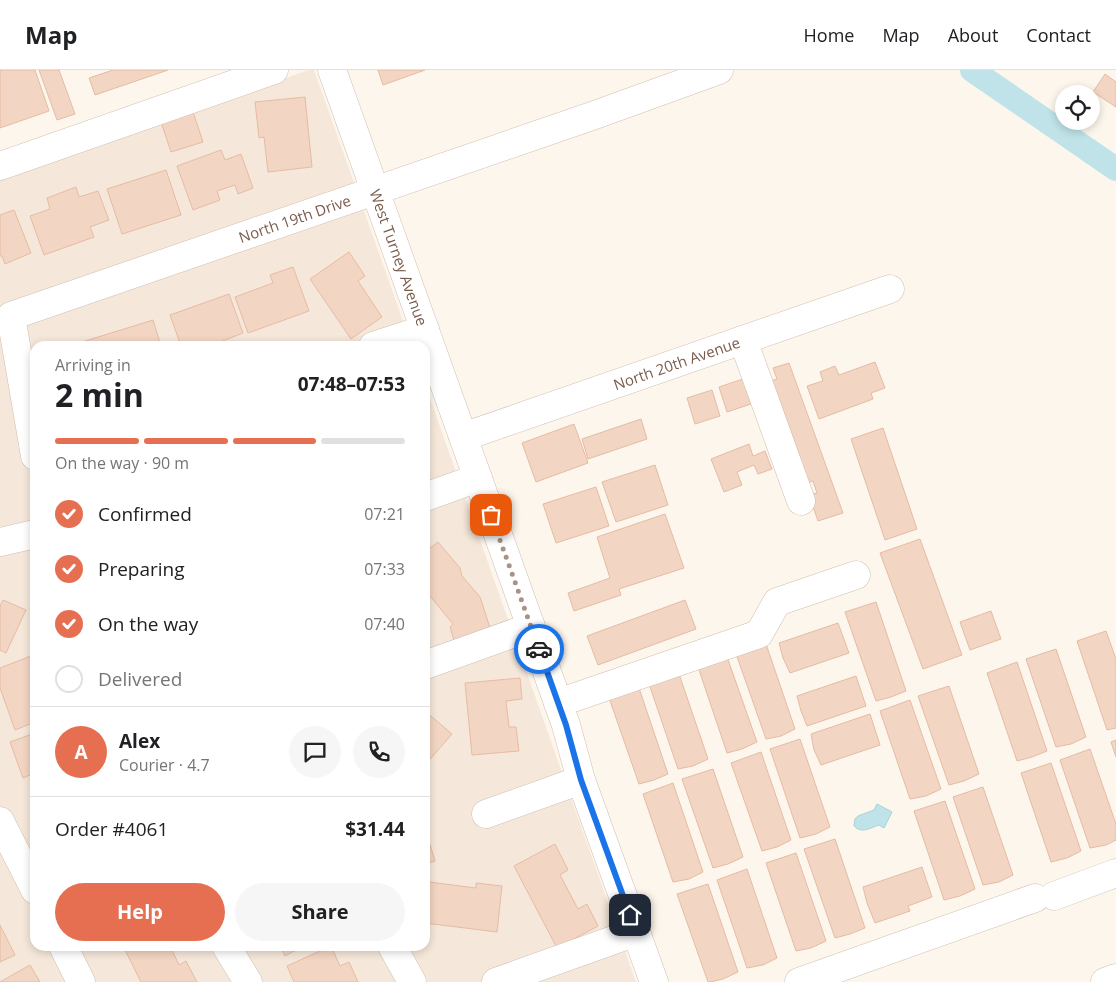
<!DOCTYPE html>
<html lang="en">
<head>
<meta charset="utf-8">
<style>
  :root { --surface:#fff; --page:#f6f6f6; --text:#202124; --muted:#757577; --line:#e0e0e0; --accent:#e76f51 }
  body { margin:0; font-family:"Open Sans",sans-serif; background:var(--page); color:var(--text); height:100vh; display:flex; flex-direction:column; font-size:19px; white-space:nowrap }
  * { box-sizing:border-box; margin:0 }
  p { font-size:16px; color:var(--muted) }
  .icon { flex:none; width:28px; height:28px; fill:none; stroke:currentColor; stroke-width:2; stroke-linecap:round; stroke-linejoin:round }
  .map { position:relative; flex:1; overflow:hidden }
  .side { position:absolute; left:30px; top:271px; width:400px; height:610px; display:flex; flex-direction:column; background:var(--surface); border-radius:15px; box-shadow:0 2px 8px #0003 }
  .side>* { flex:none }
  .buttons { position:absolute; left:1055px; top:15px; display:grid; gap:10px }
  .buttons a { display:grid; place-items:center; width:45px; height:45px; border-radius:50%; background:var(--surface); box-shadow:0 2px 8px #0003; font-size:25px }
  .pin { position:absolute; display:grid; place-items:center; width:42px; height:42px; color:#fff; margin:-21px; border-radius:10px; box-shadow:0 2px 8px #0006 }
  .courier { position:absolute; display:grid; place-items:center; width:50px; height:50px; margin:-25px; border:4px solid #1a73e8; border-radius:50%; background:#fff; color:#222; box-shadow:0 1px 6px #0007 }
  .overview em { font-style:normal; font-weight:700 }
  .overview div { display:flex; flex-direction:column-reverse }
  .overview { display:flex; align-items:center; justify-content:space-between; height:85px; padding:0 25px }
  h1 { font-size:32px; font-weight:700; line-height:38px }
  .bar { display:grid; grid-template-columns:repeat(4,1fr); gap:8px 5px; align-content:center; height:60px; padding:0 25px }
  .bar i { height:6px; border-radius:4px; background:var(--line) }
  .bar .current { background:var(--accent) }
  .bar p { grid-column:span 4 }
  .line { display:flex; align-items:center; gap:12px; padding:0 25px; border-top:1px solid var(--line) }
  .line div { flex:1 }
  .round { display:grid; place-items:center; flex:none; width:52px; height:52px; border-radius:26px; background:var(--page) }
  ol { padding:0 25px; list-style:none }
  li { display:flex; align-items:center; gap:15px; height:55px }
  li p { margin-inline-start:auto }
  li .icon { padding:5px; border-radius:50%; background:var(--accent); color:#fff; stroke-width:4 }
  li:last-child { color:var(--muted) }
  li i { width:28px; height:28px; border:2px solid var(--line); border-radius:50% }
  .action { display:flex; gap:10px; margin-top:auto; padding:10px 25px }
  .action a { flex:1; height:58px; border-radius:30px; background:var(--accent); color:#fff; font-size:20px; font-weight:700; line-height:58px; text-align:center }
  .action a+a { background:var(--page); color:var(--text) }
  header { display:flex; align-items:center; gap:30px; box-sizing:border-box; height:70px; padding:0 25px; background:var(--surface); border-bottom:1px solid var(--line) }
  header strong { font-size:24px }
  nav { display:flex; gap:28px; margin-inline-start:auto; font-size:18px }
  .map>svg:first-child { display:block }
  .residential { fill:#f5e8da }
  .water { fill:#bfe3e8; stroke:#a5d3da }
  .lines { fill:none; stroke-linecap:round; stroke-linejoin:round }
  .canal { stroke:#bfe3e8; stroke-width:24 }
  .building { fill:#f3d5c3; stroke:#e6bba3 }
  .minor-casing { stroke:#d1beb0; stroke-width:29 }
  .minor { stroke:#fff; stroke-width:28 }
  .done { stroke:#a89285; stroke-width:5; stroke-dasharray:0 9 }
  .route { stroke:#1a73e8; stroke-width:6 }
  .labels { text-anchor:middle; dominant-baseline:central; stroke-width:5; stroke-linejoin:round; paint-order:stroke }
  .street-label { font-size:15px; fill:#7a5c4d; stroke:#fffaf3 }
</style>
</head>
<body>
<header>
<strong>Map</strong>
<nav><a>Home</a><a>Map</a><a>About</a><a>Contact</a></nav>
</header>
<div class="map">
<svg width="1116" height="912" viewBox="0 0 1116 912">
  <rect width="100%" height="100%" fill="#fdf6ec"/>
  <path class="residential" d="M309,0H314L412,276H35V876H425V314L636,912H0V107Z"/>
  <path class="water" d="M877,734L892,742L884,758L879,755C870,758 862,764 854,756L855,749L858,746L874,740Z"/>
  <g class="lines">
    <path class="canal" d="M972,0L1116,99"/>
  </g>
  <path class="building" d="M0,0H35L49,41L0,58Z
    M39,0H59L75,44L57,50Z
    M113,0H168L95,25L89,8Z
    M378,0H425L383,15Z
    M1105,4L1116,12V37L1093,22Z
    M305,27L312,97L268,102L264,67L259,68L255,32Z
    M193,42L203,72L171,82L161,52Z
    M221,80L225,90L241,84L253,118L238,124L235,115L217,121L220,130L193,140L177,96Z
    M166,100L181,145L122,164L107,119Z
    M76,117L79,127L98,121L109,150L90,157L94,167L44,185L30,146L50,139L47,128Z
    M14,140L31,183L5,194L2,186H0V145Z
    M349,182L365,206L358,211L382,247L351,269L310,209Z
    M293,197L309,241L248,263L235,227L273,213L270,205Z
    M229,224L243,263L210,276H181L170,245Z
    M153,250L161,276H83L82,272Z
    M875,292L885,318L871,323L873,329L819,349L807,316L823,311L820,302L835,296L839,305Z
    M789,293L843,443L818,451L809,425L817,423L813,411L805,414L796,388L800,387L782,337L778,338L768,312L777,309L773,298Z
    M746,308L754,333L727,342L719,317Z
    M712,320L720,346L695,354L687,328Z
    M641,349L647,369L588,389L582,369Z
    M574,354L588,393L536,412L522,373Z
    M883,358L917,459L885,470L851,369Z
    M749,374L753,386L765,381L772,399L758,404L754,395L737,402L742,415L724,422L711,389Z
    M655,395L668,435L616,452L602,412Z
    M596,417L609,456L556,473L543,434Z
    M665,444L684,498L619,519L621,525L574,541L568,523L610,508L597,467Z
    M920,469L962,585L923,599L880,483Z
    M438,472L460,498L462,506L480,527L490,558L454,570L450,557L453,554L425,520V482Z
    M3,530L26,540L6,583L0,580V536Z
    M685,530L696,559L598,595L587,566Z
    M876,532L906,621L891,627L876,631L845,542Z
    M991,541L1001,569L970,580L960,552Z
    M838,553L849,583L790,603L783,588L779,573Z
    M1106,561L1116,589V658L1107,660L1077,571Z
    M765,571L795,659L781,666L766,669L735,581Z
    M1056,579L1086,667L1071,674L1056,677L1026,589Z
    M726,584L757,672L742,679L727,683L697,594Z
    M31,586L35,596V652L15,660L0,618V598Z
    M1017,592L1047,681L1032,687L1017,691L987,603Z
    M678,601L708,689L693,696L678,699L648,611Z
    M856,606L866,636L807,656L801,641L797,626Z
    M520,608L522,629L506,631L509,657H516L519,681L472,685L465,613Z
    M638,615L668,704L654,710L639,714L608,625Z
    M949,616L979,704L964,711L949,715L918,626Z
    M910,630L941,719L926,726L910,729L880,641Z
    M425,641L452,664L425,695Z
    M870,644L880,675L821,695L814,680L811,664Z
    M35,663V718L30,705L23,708L10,672Z
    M800,669L830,757L816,764L800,768L770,679Z
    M1116,670V687L1111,672Z
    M1090,679L1116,754V770L1106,775L1090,778L1060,690Z
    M761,682L791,770L777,777L762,781L731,693Z
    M1051,693L1081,781L1067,788L1051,792L1021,703Z
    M713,699L743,787L728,794L713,798L682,709Z
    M673,713L703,802L689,809L673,812L643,724Z
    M983,717L1013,805L999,812L983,815L953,727Z
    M945,731L975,819L960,826L944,830L914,741Z
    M428,768L435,791L425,794V769Z
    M835,769L865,858L850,864L835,868L804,779Z
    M555,774L568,800L560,805L578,839L587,834L598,856L557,878L514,796Z
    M796,783L826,871L811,878L796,881L766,793Z
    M922,797L932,827L908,836L910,841L875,853L867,833L863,817Z
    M747,799L777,888L763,895L747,898L717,810Z
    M429,812L476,818V813L502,816L497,862L425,853Z
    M708,814L738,902L723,909L710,912H708L677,824Z
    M0,855L15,885L0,892Z
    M126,876H170L179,895L186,891L197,912H141L124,878Z
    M280,876H303L285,886Z
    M331,876L340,896L349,892L358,912H294L287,896Z
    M30,895L40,912H0Z"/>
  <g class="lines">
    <defs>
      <g id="minor">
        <path id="s1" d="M332,0L566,655L581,710L654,912"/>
        <path d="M0,96L274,0"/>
        <path d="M743,270L801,431"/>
        <path d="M373,276L425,259"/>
        <path id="s2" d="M463,367L890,219"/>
        <path id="s3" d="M35,386L11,246L592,46L719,0"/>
        <path d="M425,427L478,408"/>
        <path d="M0,472L35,464"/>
        <path d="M425,595L531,557"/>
        <path d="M558,633L759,564L777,532L856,505"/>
        <path d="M486,744L581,710"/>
        <path d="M0,751L35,820"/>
        <path d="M1054,826L1116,803"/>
        <path d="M63,876L81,912"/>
        <path d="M226,876L248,912"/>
        <path d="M392,876L412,912"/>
        <path d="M496,912L636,862"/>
        <path d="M799,912L1035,828"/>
        <path d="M1105,912L1116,908"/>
      </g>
    </defs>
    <use href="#minor" class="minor-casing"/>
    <use href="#minor" class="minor"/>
  </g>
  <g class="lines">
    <path class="done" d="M491,445L539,579"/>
    <path class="route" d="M539,579L566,655L581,710L630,845"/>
  </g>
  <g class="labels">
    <g class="street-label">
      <text stroke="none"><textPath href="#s3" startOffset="442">North 19th Drive</textPath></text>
      <text stroke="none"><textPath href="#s1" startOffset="199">West Turney Avenue</textPath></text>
      <text stroke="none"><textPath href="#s2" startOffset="226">North 20th Avenue</textPath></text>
    </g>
  </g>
</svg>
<div class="buttons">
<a><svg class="icon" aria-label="locate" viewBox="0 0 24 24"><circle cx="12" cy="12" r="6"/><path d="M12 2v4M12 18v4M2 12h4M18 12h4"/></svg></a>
</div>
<div class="pin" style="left:491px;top:445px;background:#ea580c"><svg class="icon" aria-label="bag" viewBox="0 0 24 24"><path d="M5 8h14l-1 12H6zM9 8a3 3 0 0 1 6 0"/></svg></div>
<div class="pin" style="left:630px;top:845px;background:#1f2937"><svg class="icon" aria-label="home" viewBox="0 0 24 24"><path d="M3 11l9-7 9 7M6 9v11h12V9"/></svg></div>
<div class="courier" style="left:539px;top:579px"><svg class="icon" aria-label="car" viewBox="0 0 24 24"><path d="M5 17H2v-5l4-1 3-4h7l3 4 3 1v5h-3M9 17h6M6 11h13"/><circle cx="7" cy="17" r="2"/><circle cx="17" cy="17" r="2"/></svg></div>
<section class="side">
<div class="overview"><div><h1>2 min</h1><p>Arriving in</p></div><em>07:48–07:53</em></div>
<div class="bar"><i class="current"></i><i class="current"></i><i class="current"></i><i></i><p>On the way · 90 m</p></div>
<ol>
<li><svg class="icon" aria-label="check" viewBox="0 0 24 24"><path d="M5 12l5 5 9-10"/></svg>Confirmed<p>07:21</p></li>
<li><svg class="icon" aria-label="check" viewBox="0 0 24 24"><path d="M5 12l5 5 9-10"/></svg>Preparing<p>07:33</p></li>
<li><svg class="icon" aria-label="check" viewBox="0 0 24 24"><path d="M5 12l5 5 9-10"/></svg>On the way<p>07:40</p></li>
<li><i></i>Delivered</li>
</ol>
<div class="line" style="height:90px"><b class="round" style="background:var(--accent);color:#fff">A</b><div><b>Alex</b><p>Courier · 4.7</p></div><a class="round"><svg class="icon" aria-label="chat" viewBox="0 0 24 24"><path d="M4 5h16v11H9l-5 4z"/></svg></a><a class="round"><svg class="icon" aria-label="phone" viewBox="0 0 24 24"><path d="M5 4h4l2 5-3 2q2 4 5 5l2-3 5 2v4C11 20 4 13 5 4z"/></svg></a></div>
<div class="line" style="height:65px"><div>Order #4061</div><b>$31.44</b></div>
<div class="action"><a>Help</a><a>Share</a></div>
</section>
</div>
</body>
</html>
